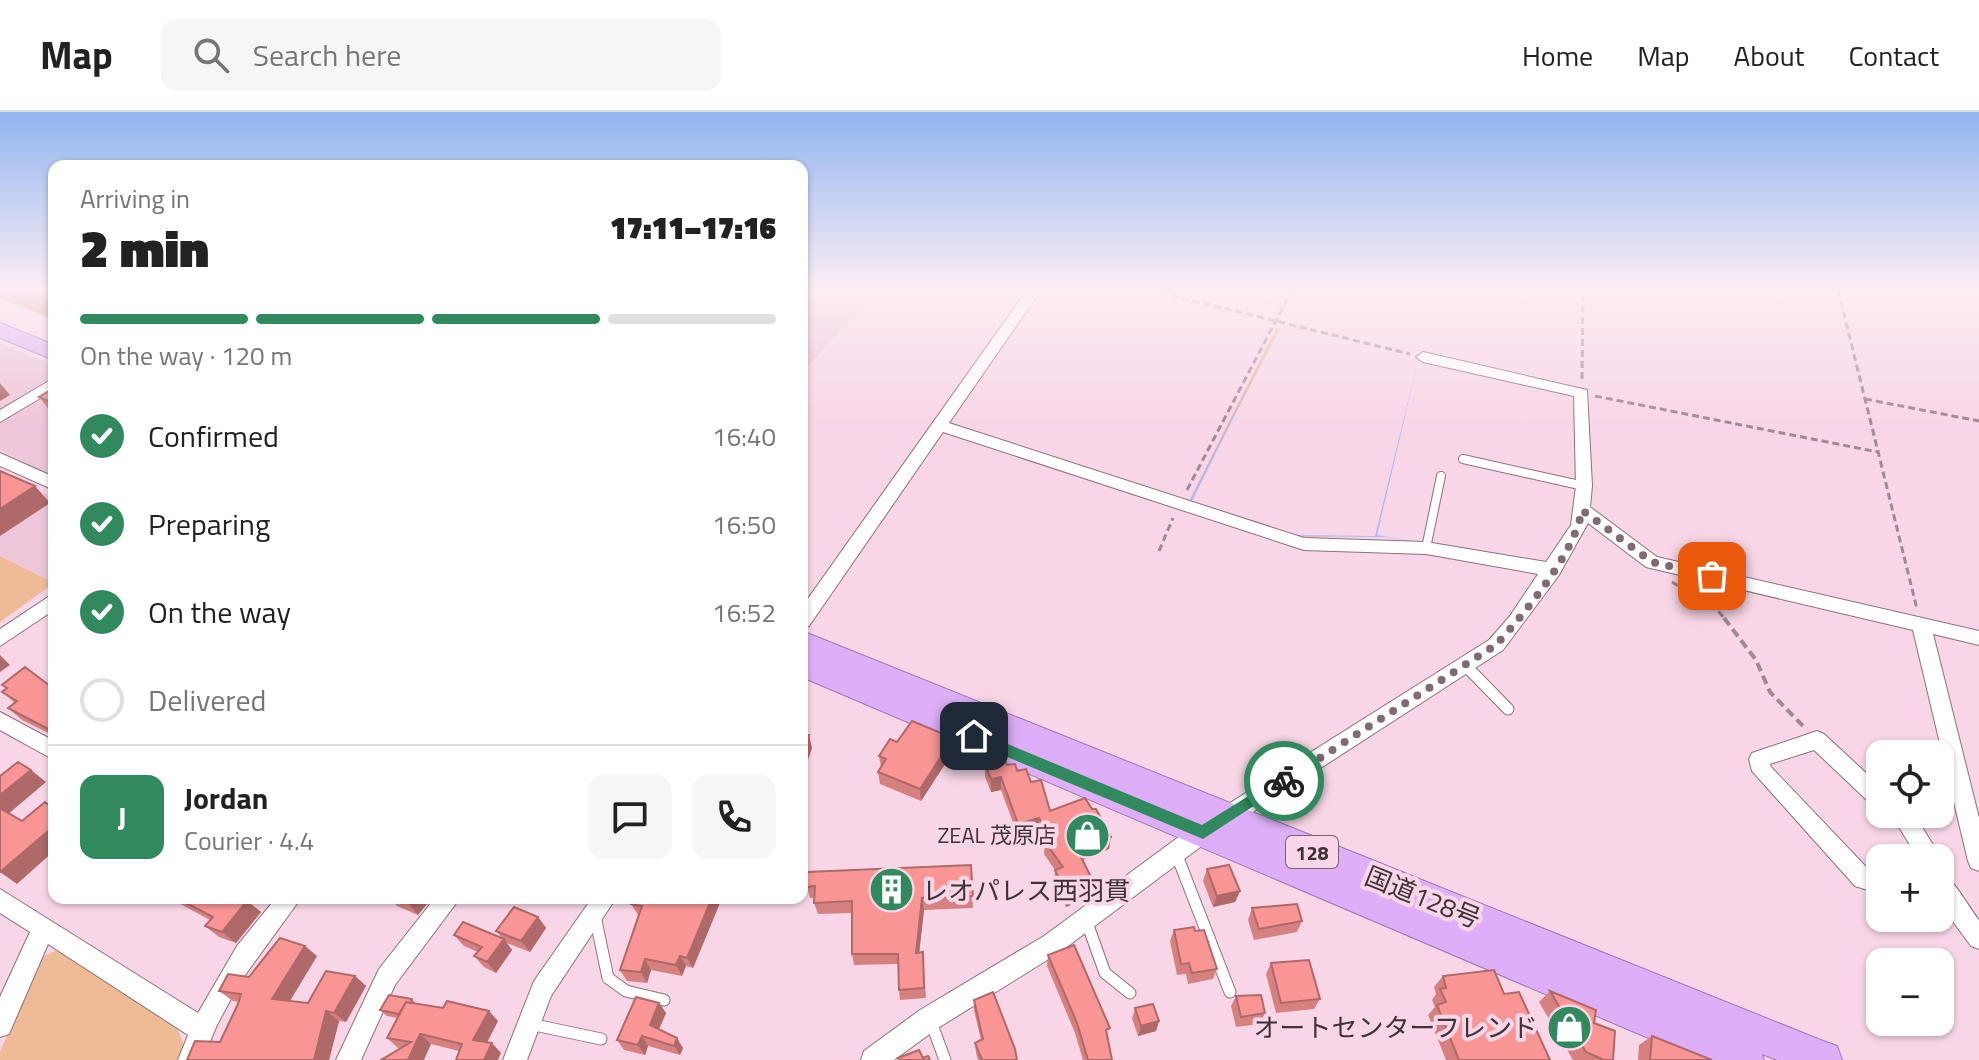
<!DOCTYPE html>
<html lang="en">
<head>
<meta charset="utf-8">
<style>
  :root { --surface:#fff; --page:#f6f6f6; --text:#222; --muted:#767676; --line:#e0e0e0; --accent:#31895e }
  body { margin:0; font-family:"Titillium Web","Noto Sans JP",sans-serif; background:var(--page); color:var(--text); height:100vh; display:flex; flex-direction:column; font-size:30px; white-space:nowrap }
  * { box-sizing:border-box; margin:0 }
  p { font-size:26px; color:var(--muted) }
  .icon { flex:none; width:44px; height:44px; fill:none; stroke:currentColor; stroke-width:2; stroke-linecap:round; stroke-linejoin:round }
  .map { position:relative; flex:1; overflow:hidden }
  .panel { position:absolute; left:48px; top:48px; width:760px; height:744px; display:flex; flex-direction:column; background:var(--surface); border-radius:16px; box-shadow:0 2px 6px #0004 }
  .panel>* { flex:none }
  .fabs { position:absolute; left:1866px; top:628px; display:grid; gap:16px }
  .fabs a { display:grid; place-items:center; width:88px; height:88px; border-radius:16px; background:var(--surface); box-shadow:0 2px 6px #0004; font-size:40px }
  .pin { position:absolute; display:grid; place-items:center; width:68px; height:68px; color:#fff; margin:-34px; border-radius:16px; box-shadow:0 4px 12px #0006 }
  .courier { position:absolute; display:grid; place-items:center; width:80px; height:80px; margin:-40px; border:6px solid #31895e; border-radius:50%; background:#fff; color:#222; box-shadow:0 2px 10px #0007 }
  .summary em { font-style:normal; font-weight:800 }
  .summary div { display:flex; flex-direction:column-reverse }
  .summary { display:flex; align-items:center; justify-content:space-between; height:136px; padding:0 32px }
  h1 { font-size:52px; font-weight:800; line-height:60px }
  .bar { display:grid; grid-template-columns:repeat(4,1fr); gap:12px 8px; align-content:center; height:96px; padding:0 32px }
  .bar i { height:10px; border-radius:6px; background:var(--line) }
  .bar .active { background:var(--accent) }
  .bar p { grid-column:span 4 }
  .line { display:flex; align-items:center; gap:20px; padding:0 32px; border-top:2px solid var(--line) }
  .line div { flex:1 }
  .round { display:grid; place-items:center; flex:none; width:84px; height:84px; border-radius:16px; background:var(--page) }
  ol { padding:0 32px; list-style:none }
  li { display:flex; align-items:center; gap:24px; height:88px }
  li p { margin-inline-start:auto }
  li .icon { padding:8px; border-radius:50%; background:var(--accent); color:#fff; stroke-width:4 }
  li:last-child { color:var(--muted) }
  li i { width:44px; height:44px; border:4px solid var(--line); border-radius:50% }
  header { display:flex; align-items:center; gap:48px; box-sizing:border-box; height:112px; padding:0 40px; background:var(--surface); border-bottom:2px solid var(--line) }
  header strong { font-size:38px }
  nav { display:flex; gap:44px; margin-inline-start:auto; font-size:28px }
  .search { width:560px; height:72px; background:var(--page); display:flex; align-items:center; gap:20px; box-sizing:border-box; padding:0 28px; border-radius:16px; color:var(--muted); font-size:30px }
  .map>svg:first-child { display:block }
  .built { fill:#eec6d9 }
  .green { fill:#efba96 }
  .water { fill:#afb7fb }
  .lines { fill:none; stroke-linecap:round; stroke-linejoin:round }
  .service-far1-casing { stroke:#8d6f7e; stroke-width:10 }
  .service-casing { stroke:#8d6f7e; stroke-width:13 }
  .minor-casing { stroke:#8d6f7e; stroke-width:2 }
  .trunk-casing { stroke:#a076b4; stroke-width:2 }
  .path-far1 { stroke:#a18994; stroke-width:3; stroke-dasharray:7 4; stroke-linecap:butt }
  .path { stroke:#a18994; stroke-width:4; stroke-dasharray:9 5; stroke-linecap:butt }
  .service-far1 { stroke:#fff; stroke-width:8 }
  .service { stroke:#fff; stroke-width:11 }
  .minor { fill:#fff; fill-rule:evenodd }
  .trunk { fill:#deaff8; fill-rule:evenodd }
  .wall { fill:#d68180 }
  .shaded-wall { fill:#ae6968 }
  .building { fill:#f99695; stroke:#ae6968; stroke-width:2 }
  .route { fill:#31895e }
  .done { stroke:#806b75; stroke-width:8; stroke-dasharray:0 14.4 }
  .labels { text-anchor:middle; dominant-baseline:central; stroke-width:8; stroke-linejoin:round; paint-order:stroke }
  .shield { fill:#f8d6e7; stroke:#76636c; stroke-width:2 }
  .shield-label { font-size:20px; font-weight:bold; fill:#3f3238 }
  .poi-label { font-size:22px; fill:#3f3238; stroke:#f8d6e7; text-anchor:end }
  .near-poi-label { font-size:26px; fill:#3f3238; stroke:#f8d6e7; text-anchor:start }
  .near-street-label { font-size:26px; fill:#3f3238; stroke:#f8d6e7 }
</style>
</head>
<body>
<header>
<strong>Map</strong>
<div class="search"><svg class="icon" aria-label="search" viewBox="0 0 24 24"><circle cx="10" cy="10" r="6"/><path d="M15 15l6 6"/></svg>Search here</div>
<nav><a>Home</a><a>Map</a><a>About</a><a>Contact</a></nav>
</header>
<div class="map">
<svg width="1979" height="948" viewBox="0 0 1979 948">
  <rect width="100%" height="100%" fill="#f8d6e7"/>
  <path class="built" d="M802,178H880L802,260Z
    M0,231L54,254V268L0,301Z
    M54,276V365L0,338V309Z
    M26,372L54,386V471L0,444V389Z"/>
  <path class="green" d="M1281,215L1189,390L1293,424L1385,425L1422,431L1385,425H1298L1293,424L1188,391L1276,216Z
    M0,444L54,471L0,510Z
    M57,838L177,916L184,933L177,948H0V940L42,845Z"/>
  <path class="water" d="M1277,218L1192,389L1294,423L1375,424L1418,249L1377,423L1420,430L1385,425L1293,424L1189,390Z"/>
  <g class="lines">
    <defs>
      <path id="service-far1" d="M1463,347L1584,374
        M1426,436L1441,364"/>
      <path id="service" d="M1466,554L1508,597
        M1176,741L1230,880
        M595,804L608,866L626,879L664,888
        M1086,808L1105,861L1130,881
        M931,910L945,948
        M530,912L601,927"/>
      <path id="minor" d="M1027,178H1041L949,311L1304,426L1426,430L1546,450L1571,413L1576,374L1574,284L1423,250L1416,245L1423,240L1587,278L1592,374L1590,395L1657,445L1979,519V533L1933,522L1979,706V759L1971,756L1968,749L1913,518L1646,455L1588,411L1559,463L1503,538L1211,727L1060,840L938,916L894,948H861L864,939L920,898L1044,824L1195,713L1489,528L1510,504L1538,462L1426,442L1304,438L943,320L809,514L802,516V495Z
        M54,266V278L0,310V298Z
        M0,341L54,365V378L0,354Z
        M54,481V498L0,534V517Z
        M0,600L54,629V648L0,618Z
        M1817,619L1824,622L1880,674V696L1873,694L1814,638L1770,652L1771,655L1870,759L1880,762V782L1855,774L1752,659L1749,647L1752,641Z
        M1891,702H1914L1941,746L1940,748L1918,746Z
        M1940,760C1953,765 1969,796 1979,808V837L1971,834L1940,792Z
        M0,777L198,901L237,834L276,786H301L240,870L217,913L202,948H178L188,923L48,832L9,922L0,925V885L30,820L0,801Z
        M435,786H460L395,873L361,948H336L379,857Z
        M592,786H616L551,884L527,948H503L534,869Z"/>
      <path id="trunk" d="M0,211L54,233V248L0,226Z
        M802,519L1823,929L1837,934L1842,948H1777L1762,942L1764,948H1700L802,565Z"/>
    </defs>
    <use href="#service-far1" class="service-far1-casing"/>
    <use href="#service" class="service-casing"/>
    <use href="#minor" class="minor-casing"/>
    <use href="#trunk" class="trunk-casing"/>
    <path class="path-far1" d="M1150,178L1410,242
      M1838,178L1917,497
      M1582,267L1583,178
      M1595,284L1878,340
      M1865,287L1979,309
      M1187,378L1292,178
      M1159,439L1173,406
      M1672,470L1719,500L1726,508"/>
    <path class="path" d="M1724,506L1756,548L1770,580L1803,614"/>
    <use href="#service-far1" class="service-far1"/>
    <use href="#service" class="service"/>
    <use href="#minor" class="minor"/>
    <use href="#trunk" class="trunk"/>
  </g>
  <path class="wall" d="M0,178H54V207L0,186Z
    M54,276V301L50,299L39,285Z
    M2,573L54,577V624L22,608L8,596L15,591L2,580L6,576Z
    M953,626L954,638L921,689L880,672L878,660L881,655L879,644L897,630Z
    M985,653H1007L1017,659L1031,670L1050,699L1109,737L1083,748L1095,773L1093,784L1066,795L1054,769L1055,758L1044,742L1045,730L1038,718L1018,724L1001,678L991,680L985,665Z
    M971,753L973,796L924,798L919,840H923L926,886L900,888L899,878L898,852L854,853L852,842V801L818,802L814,791L815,786H810L807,775Z
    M1207,757L1240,779L1235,790L1213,795L1203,769Z
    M169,786H240L247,789L261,800L236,831L219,825L205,814L210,808Z
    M390,786H429L430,788L418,803L397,794Z
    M722,786L693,856L686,854L682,864L651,858L647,871L627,869L620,858L638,803L631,792Z
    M1252,796L1302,809L1297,820L1254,828L1248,808Z
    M538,805L546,816L530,840L507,831L512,838L496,861L484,855L474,844L478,840L464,834L454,823L502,826L496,819Z
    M1174,818L1217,857L1213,867L1188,872L1186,862L1177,863L1170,829Z
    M1048,843L1108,926L1112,948H1083L1075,921L1047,854Z
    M317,844L290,889L308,891L355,864L366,874L346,910L339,909L329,948H187L220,930L239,890L233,889L219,879L249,865Z
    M1271,851L1320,887L1314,897L1276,901L1266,862Z
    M1443,864L1504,882L1550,948H1446L1428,903L1435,895L1432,888L1436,882L1434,875Z
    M1550,879L1594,911L1613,948H1573L1539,890Z
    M1236,884L1265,901L1260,912L1236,915L1231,894Z
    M412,887L417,892L498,909L487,930L501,941L459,939L431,932L398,936L387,926L397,906L387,904L380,898Z
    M974,888L1017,948H978L976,941L975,931L981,928L974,898Z
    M659,891L666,901L659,918L683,936L680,943L648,934L645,943L624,938L617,928Z
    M1135,896L1159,909L1156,919L1138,924L1132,906Z
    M1652,924L1712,948H1638L1639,933Z"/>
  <path class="shaded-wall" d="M0,271L10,283L0,289Z
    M35,374L50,391L0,424V397Z
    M0,543L10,553L0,560Z
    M809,623L812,636L802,666V645Z
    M953,626L954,638L921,689L920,677Z
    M31,658L46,670L7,703L0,698V683Z
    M1001,665V678L991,680V667Z
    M1039,706L1038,718L1018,724V712Z
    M54,714V739L17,772L0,760Z
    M1111,725L1109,737L1077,750L1078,739Z
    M1095,773L1093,784L1066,795L1067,784Z
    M1240,779L1235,790L1213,795L1217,784Z
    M412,786H429L430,788L418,803L408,791Z
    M712,786H722L693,856L687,846Z
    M922,786L924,798L918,851L916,841Z
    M247,789L261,800L236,831L222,820Z
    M538,805L546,816L530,840L521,829Z
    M504,827L512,838L496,861L487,850Z
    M305,834L317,844L285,897L272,887Z
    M680,844L686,854L682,864L676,853Z
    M645,847L651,858L647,871L641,860Z
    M355,864L366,874L346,910L334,901Z
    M659,891L666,901L656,923L650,913Z
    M326,899L339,909L329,948H314Z
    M489,899L498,909L483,938L473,928Z
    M1159,909L1156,919L1138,924L1141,914Z
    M420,922L431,932L424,948H408Z
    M642,924L648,934L645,943L638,933Z
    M677,926L683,936L680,943L674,934Z
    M492,931L501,941L498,948H484Z"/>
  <path class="building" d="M21,178H54V191Z
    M54,276V292L39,285Z
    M0,359L35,374L0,397Z
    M25,555L54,577V620L8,596L17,589L2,580L7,576L2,573Z
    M912,609L953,626L920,677L878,660L886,647L879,644L890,627L897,630Z
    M802,622L809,623L802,645Z
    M1005,648L1007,653L1015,652L1017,659L1026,657L1031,670L1041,668L1050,699L1085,686L1092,697H1096L1111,725L1078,739L1095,773L1067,784L1055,758L1063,755L1045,730L1050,726L1039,706L1018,712L1001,665L991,667L985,653Z
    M18,650L31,658L0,683V664Z
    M54,689V714L0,760V696L22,709L45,690L49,693Z
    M971,753L973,784L922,786L916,841L923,840L924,876L899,878L898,842H852V789L814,791L815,774L807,775V760Z
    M1229,753L1240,779L1217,784L1207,757Z
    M177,786H238L247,789L222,820L205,814L213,805Z
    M395,786H412L408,791Z
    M634,786H712L687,846L680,844L676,853L645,847L641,860L620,858L642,794L631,792Z
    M1297,792L1302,809L1259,817L1252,796Z
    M514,795L538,805L521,829L496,819Z
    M463,810L504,827L487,850L474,844L482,835L454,823Z
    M1194,815L1195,819L1204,818L1217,857L1192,861L1189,851L1181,852L1174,818Z
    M280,826L305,834L272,887L308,891L326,859L355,864L334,901L326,899L314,948H187L195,929L220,930L238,892L241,882L219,879L228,862L249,865Z
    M1074,833L1110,916L1106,918L1112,948H1088L1077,911L1048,843Z
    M1309,848L1320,887L1281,891L1271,851Z
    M1494,858L1504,882L1519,880L1550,948H1459L1437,893L1446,890L1440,877L1446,876L1443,864Z
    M1550,879L1596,898L1594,911L1615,919L1613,948H1604L1586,940Z
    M993,880L1015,937L1017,948H982L975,931L983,927L974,888Z
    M389,883L412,887L411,891L406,890L399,902L380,898Z
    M1261,883L1265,901L1241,905L1236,884Z
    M636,885L659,891L650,913L677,926L674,934L642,924L638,933L617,928Z
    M447,889L489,899L473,928L492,931L484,948H456L462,932L420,922L408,948H381L411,930L387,926L406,890L443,896Z
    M1153,892L1159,909L1141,914L1135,896Z
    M1652,924L1712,948H1650Z
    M919,938L923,946L928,944L930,948H900L898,946Z"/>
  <linearGradient id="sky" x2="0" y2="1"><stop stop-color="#91b5f0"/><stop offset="0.57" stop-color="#fcedf4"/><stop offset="1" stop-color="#fcedf4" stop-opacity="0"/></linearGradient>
  <rect width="1979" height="311" fill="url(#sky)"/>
  <path class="route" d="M974,618L1202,713L1279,665H1290L1292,669L1203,727L969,629V620Z"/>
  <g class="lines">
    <path class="done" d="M1284,669L1496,533C1525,501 1575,441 1582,398L1652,450L1712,464"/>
  </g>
  <defs>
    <symbol id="shop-disc" viewBox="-11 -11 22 22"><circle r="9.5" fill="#31895e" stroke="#f8d6e7"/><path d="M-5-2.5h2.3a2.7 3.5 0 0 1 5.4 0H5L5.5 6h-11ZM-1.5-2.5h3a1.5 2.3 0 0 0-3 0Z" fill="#fff"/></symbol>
    <symbol id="building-disc" viewBox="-11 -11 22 22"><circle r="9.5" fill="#31895e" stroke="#f8d6e7"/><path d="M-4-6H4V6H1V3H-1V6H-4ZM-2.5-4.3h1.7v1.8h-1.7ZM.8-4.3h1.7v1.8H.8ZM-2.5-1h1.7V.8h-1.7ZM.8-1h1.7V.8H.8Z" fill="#fff"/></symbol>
  </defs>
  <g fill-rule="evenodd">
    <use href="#shop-disc" x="1062" y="698" width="51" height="51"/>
    <use href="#building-disc" x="866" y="752" width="51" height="51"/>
    <use href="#shop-disc" x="1544" y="890" width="51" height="51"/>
  </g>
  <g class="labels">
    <rect class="shield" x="1286" y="724" width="52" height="32" rx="6"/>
    <g class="shield-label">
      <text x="1312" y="740">128</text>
    </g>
    <g class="poi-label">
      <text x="1056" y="723">ZEAL 茂原店</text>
    </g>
    <g class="near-poi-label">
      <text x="922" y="778">レオパレス西羽貫</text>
      <text x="1538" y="915" text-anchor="end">オートセンターフレンド</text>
    </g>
    <g class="near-street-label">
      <text transform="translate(1423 785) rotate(22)">国道128号</text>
    </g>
  </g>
</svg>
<div class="fabs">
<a><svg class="icon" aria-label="locate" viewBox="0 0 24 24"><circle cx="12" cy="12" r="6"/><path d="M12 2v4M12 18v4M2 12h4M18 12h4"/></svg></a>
<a>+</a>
<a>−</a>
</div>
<div class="pin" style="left:1712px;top:464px;background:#ea580c"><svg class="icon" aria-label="bag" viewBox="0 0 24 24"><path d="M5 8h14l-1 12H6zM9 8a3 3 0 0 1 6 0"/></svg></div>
<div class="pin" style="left:974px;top:624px;background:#1f2937"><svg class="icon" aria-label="home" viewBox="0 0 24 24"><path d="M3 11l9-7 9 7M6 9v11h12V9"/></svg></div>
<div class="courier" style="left:1284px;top:669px"><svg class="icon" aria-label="bike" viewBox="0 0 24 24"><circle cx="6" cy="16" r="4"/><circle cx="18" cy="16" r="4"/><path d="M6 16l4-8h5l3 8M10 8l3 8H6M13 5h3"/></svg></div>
<section class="panel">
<div class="summary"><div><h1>2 min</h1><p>Arriving in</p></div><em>17:11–17:16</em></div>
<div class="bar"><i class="active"></i><i class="active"></i><i class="active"></i><i></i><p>On the way · 120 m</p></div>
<ol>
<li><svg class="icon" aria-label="check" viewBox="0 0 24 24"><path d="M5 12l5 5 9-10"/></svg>Confirmed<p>16:40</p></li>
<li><svg class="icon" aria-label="check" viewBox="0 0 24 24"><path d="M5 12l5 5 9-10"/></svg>Preparing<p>16:50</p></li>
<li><svg class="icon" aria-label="check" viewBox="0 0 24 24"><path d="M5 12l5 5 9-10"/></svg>On the way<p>16:52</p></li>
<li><i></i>Delivered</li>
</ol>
<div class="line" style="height:144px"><b class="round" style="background:var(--accent);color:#fff">J</b><div><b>Jordan</b><p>Courier · 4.4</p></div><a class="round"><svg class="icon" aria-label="chat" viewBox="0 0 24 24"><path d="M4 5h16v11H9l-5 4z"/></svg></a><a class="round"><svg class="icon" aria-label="phone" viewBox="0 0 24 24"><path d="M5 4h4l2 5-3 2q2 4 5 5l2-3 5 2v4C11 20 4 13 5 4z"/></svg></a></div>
</section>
</div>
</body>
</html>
